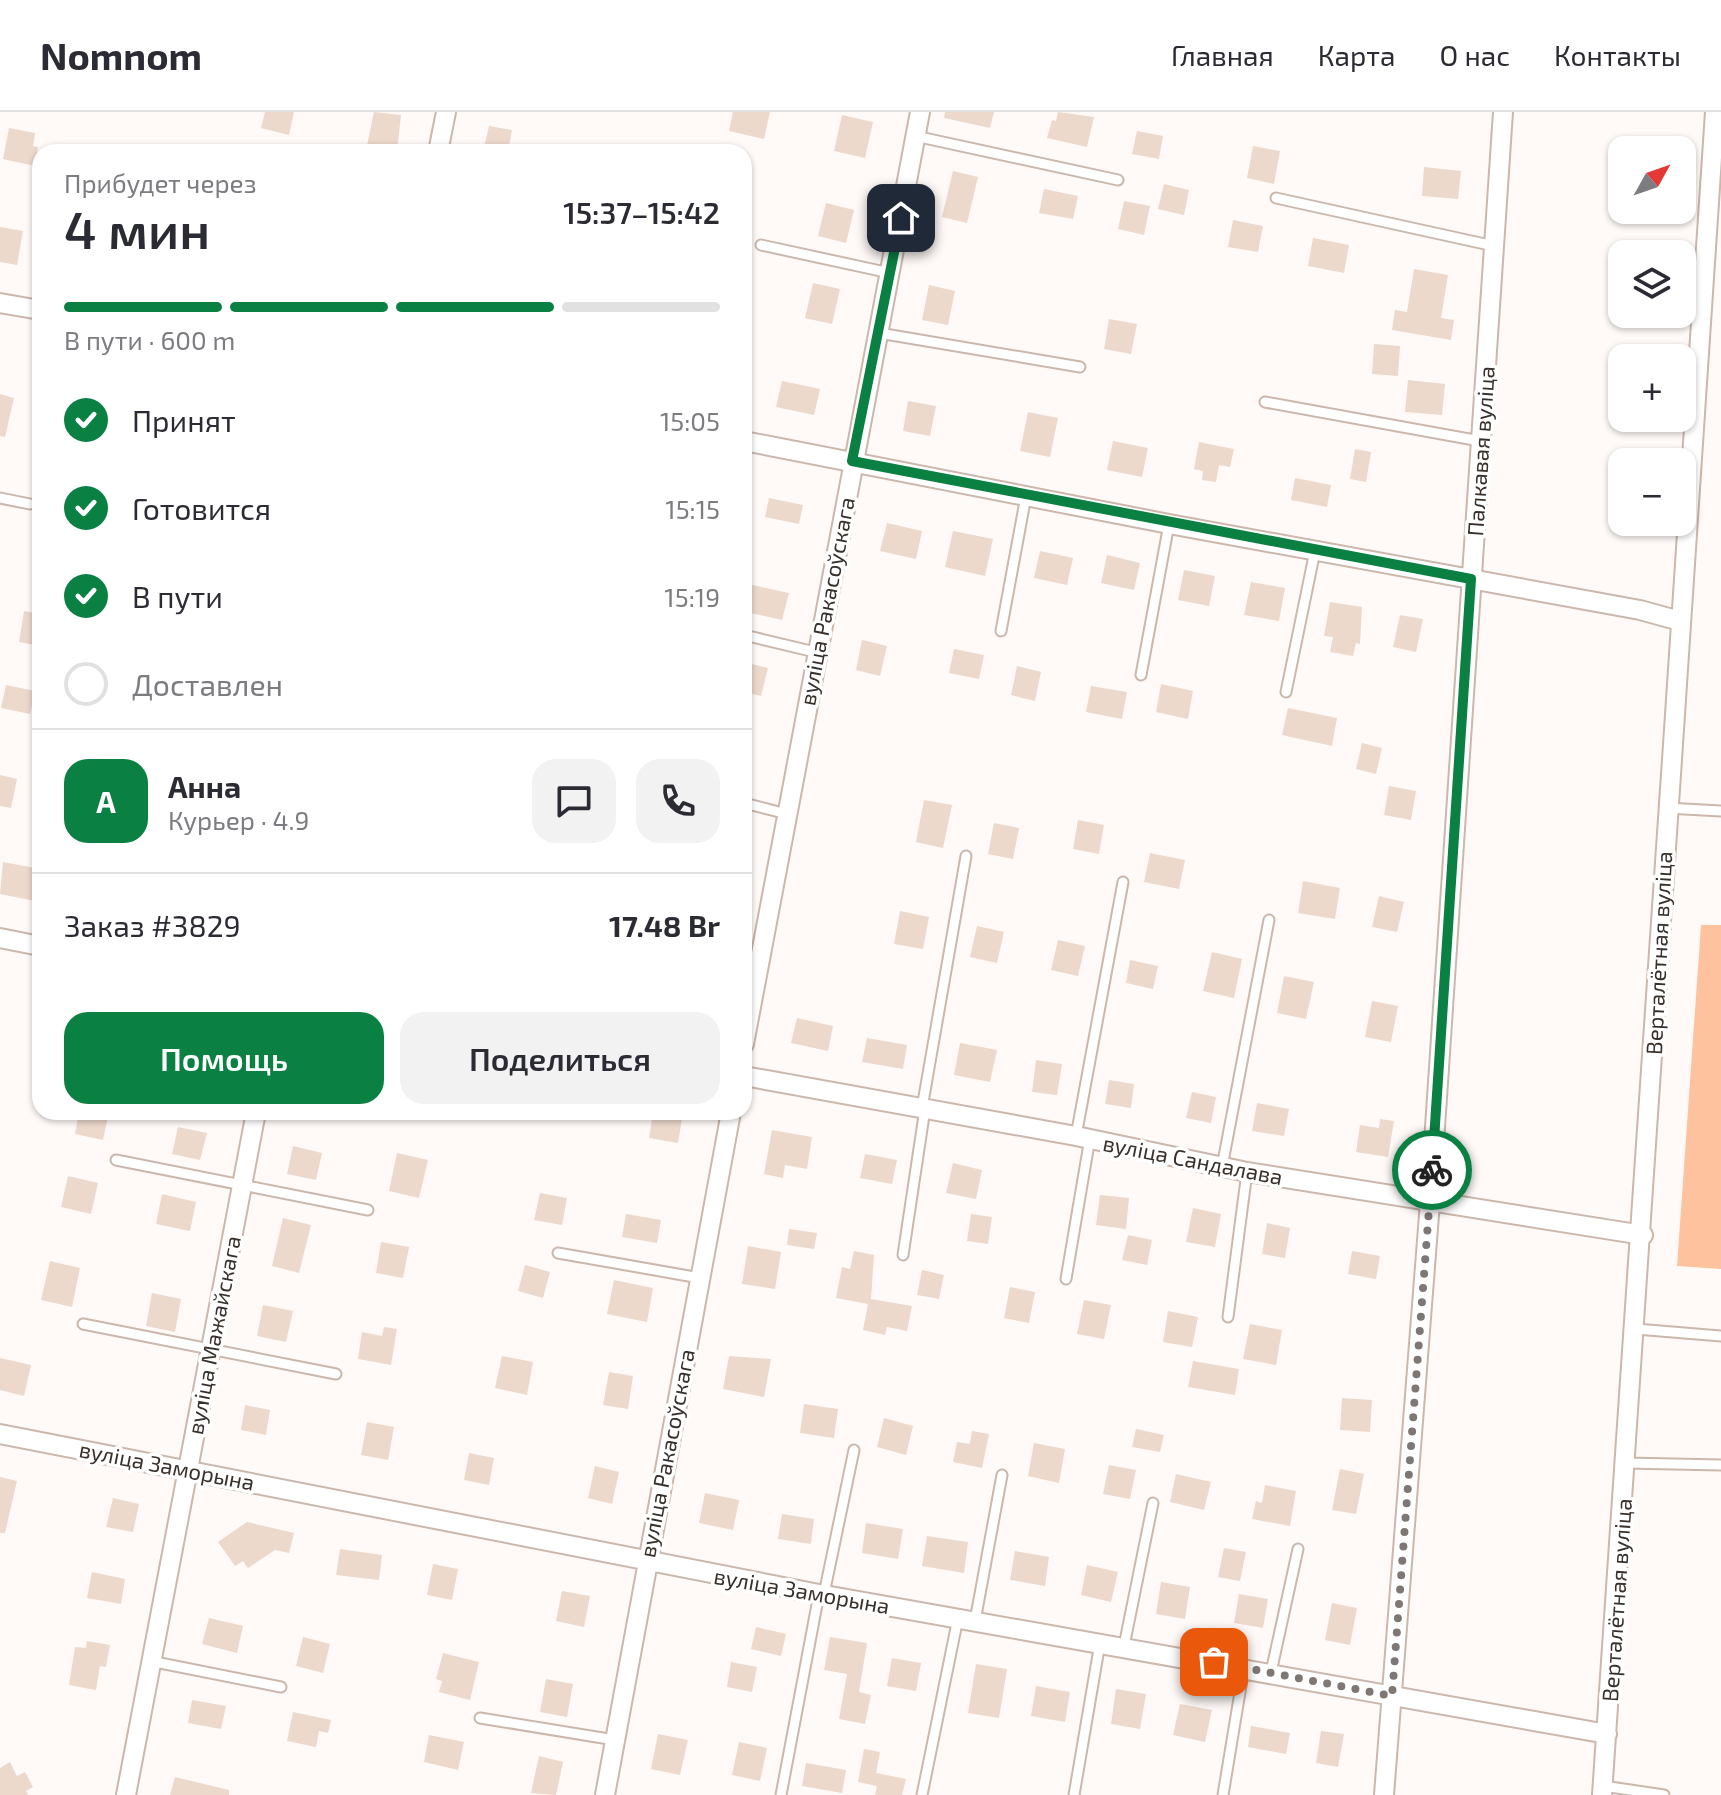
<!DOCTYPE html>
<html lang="ru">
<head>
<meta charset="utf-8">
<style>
  :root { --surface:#fff; --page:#f2f2f3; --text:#2b2b33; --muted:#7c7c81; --line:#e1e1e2; --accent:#0b8043 }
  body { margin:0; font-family:"Exo 2",sans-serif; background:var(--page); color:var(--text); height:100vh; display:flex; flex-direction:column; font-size:30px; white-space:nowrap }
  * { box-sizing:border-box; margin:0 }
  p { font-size:26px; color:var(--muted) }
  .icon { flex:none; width:44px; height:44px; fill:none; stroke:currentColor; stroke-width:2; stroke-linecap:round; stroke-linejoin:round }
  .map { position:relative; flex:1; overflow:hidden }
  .panel { position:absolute; left:32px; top:32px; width:720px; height:976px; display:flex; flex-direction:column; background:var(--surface); border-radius:24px; box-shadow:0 2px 6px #0004 }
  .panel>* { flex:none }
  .needle { width:52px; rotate:50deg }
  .controls { position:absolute; left:1608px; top:24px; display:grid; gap:16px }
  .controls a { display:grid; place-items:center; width:88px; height:88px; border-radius:16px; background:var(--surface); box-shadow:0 2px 6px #0004; font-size:40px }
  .pin { position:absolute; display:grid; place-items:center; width:68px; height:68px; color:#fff; margin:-34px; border-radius:16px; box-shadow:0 4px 12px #0006 }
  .courier { position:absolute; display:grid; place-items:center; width:80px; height:80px; margin:-40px; border:6px solid #0b8043; border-radius:50%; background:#fff; color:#222; box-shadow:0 2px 10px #0007 }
  .headline em { font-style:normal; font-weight:600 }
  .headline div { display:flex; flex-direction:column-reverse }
  .headline { display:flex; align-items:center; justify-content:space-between; height:136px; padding:0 32px }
  h1 { font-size:52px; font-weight:600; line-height:60px }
  .bar { display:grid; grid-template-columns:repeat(4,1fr); gap:12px 8px; align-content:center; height:96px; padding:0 32px }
  .bar i { height:10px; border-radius:6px; background:var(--line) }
  .bar .selected { background:var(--accent) }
  .bar p { grid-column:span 4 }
  .line { display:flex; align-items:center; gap:20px; padding:0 32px; border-top:2px solid var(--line) }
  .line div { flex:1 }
  .round { display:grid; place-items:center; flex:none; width:84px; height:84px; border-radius:24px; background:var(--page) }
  ol { padding:0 32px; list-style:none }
  li { display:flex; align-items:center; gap:24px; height:88px }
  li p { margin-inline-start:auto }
  li .icon { padding:8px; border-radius:50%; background:var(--accent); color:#fff; stroke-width:4 }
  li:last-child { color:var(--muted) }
  li i { width:44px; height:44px; border:4px solid var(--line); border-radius:50% }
  .primary-button { display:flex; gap:16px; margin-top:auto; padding:16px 32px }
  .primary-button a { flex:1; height:92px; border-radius:24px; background:var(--accent); color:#fff; font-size:32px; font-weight:600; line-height:92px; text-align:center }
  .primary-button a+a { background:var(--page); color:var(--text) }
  header { display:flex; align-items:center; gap:48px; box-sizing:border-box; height:112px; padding:0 40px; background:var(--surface); border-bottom:2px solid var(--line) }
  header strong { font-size:38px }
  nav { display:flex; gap:44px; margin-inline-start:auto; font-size:28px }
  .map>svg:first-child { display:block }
  .green { fill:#fec29e }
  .building { fill:#edd8cc }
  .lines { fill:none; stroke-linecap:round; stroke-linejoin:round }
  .lane-casing { stroke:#cbb7ab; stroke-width:13 }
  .street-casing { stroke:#cbb7ab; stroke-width:22 }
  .lane { stroke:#fff; stroke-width:9 }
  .street { stroke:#fff; stroke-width:18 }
  .done { stroke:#7e7773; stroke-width:8; stroke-dasharray:0 14.4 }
  .route { stroke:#0b8043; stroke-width:10 }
  .labels { text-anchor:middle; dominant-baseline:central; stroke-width:7; stroke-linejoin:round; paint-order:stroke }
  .street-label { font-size:22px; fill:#38302b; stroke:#fff }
</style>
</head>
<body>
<header>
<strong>Nomnom</strong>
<nav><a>Главная</a><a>Карта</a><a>О нас</a><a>Контакты</a></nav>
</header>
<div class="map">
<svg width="1721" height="1683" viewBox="0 0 1721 1683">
  <rect width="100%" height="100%" fill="#fffaf8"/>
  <path class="green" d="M1701,813H1721V1157L1677,1154Z"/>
  <path class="building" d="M265,0H294L289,23L261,16Z
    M374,0L401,3L397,40L366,38Z
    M733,0H770L764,27L729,19Z
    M945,0H994L990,16L944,6Z
    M1058,0L1094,5L1087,35L1047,26L1052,8L1056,9Z
    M842,3L873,10L865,46L834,39Z
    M489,14L512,18L508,40H483Z
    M9,16L35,21L33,34L38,35L35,54L3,47Z
    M1137,19L1163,24L1159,47L1132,42Z
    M1253,34L1280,39L1274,72L1247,66Z
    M1424,55L1461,59L1458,87L1422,84Z
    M953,59L978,65L967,111L942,105Z
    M1164,72L1189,78L1184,103L1158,97Z
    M1044,77L1078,84L1073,107L1039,101Z
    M1124,89L1150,94L1144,123L1118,117Z
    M826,91L854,98L846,131L818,124Z
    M1233,108L1263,114L1258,140L1228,135Z
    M0,115L23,119L17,153L0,150Z
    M1313,126L1349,133L1344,161L1308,154Z
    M1414,157L1448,163L1441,206L1454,208L1451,228L1392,218L1395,198L1407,200Z
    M813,171L840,177L832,212L805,206Z
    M929,173L955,179L948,213L922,208Z
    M1109,207L1137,212L1131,242L1104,237Z
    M1374,232L1400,234L1398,264L1372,262Z
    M1408,268L1445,272L1442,303L1405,300Z
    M782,269L820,277L814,303L776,295Z
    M0,282L14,286L5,325L0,324Z
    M908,289L936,294L930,324L903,319Z
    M1028,300L1058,306L1050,345L1020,339Z
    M1113,329L1148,336L1142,365L1107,358Z
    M1199,330L1234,337L1230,355L1219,353L1216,370L1202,368L1203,359L1194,357Z
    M1355,337L1371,340L1366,370L1350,367Z
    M1295,366L1331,373L1327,395L1291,388Z
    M769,386L803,393L799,412L765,405Z
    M887,411L922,419L916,447L880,439Z
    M953,419L993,427L985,464L945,455Z
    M1040,439L1073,446L1067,473L1034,466Z
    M1107,443L1140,451L1134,478L1101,471Z
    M1184,458L1215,464L1209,494L1178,488Z
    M1251,470L1285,476L1279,509L1244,503Z
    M752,473L789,481L782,508L746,500Z
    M1330,490L1362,495L1360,532L1356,531L1353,544L1330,540L1333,525L1324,524Z
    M24,499L40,502V534L19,530Z
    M1400,503L1423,507L1416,540L1393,535Z
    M862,528L887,534L880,564L856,558Z
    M954,537L984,543L979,567L949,561Z
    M744,550L768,556L761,584L744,580Z
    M1017,554L1041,560L1035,589L1011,583Z
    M1161,572L1193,579L1188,607L1156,600Z
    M6,573L35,579L30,602L1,596Z
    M1091,574L1127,580L1122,607L1086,600Z
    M1288,596L1337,606L1332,634L1282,623Z
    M1362,631L1382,636L1376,662L1356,657Z
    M0,663L17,667L11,696L0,694Z
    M1389,674L1416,679L1411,708L1384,703Z
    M924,688L952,693L943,736L916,730Z
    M1078,708L1104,713L1099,742L1073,737Z
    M994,711L1019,716L1013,747L988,742Z
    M1150,741L1185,748L1179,777L1144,770Z
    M3,750L40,757L35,789L0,782Z
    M1303,769L1340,776L1335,807L1298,801Z
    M1379,784L1404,790L1397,820L1372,815Z
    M900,799L929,805L923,837L894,832Z
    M977,814L1004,820L997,851L970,845Z
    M1058,828L1085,834L1078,864L1051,858Z
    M1212,840L1242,847L1234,886L1203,879Z
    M1130,848L1158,854L1153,877L1126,871Z
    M1284,864L1314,870L1306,907L1277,901Z
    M1372,889L1398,894L1391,930L1365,925Z
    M797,906L833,914L828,939L791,931Z
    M867,926L907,933L903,957L862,950Z
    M960,931L997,938L990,970L954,963Z
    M1036,948L1062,952L1057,983L1032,980Z
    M1109,968L1134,972L1131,996L1105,992Z
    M1192,980L1216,985L1211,1011L1186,1006Z
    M1257,991L1289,997L1284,1024L1252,1019Z
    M79,1000H109L103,1028L75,1022Z
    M653,1000H683L678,1031L649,1026Z
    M1380,1007L1394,1009L1388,1045L1356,1040L1360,1013L1379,1016Z
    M178,1015L207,1021L200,1048L172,1042Z
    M772,1018L812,1025L807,1057L785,1053L783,1066L764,1062Z
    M293,1034L322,1041L316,1068L287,1062Z
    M397,1041L428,1048L419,1086L389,1079Z
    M865,1042L897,1048L892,1072L860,1066Z
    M953,1051L982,1058L976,1087L946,1081Z
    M68,1064L98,1071L91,1102L61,1095Z
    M540,1081L567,1086L562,1113L534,1108Z
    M162,1082L196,1090L190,1119L156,1112Z
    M1100,1083L1129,1086L1126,1117L1096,1113Z
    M1193,1096L1221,1102L1215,1135L1186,1130Z
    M626,1102L661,1108L657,1131L622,1125Z
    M971,1102L992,1105L988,1132L967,1129Z
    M283,1106L311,1113L299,1161L272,1154Z
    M1267,1111L1290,1116L1285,1146L1262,1142Z
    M789,1117L817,1121L814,1137L787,1133Z
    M1128,1123L1152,1128L1147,1153L1122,1148Z
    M381,1130L409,1135L403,1166L376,1161Z
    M748,1134L781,1140L775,1177L742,1172Z
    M854,1139L874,1143L871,1187L912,1194L907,1219L887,1215L885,1223L863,1218L868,1192L836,1186L842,1155L850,1157Z
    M1352,1139L1380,1144L1376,1167L1348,1162Z
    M50,1149L80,1156L72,1195L41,1188Z
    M525,1153L550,1160L543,1186L518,1179Z
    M922,1158L944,1163L939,1187L917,1183Z
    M614,1168L653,1176L647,1210L607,1202Z
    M1010,1175L1035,1180L1029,1211L1004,1206Z
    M152,1181L181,1187L175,1220L146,1214Z
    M1084,1188L1111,1193L1104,1227L1077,1222Z
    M263,1193L293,1199L286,1230L257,1224Z
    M1168,1199L1198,1205L1192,1235L1163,1230Z
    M1250,1212L1282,1218L1276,1253L1243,1247Z
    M384,1215L397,1217L391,1253L358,1247L362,1220L382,1224Z
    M502,1244L533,1250L527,1283L495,1276Z
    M729,1244L771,1247L764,1285L723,1277Z
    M0,1246L31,1253L24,1284L0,1278Z
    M1193,1249L1239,1257L1235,1283L1188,1275Z
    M609,1260L633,1264L628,1297L603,1293Z
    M1342,1286L1372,1288L1370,1320L1340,1318Z
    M804,1292L838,1297L834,1326L800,1321Z
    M245,1293L270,1298L266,1323L241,1318Z
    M884,1306L913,1314L906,1343L877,1335Z
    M367,1310L394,1315L388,1348L361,1343Z
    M1136,1317L1164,1323L1160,1340L1132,1335Z
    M972,1319L989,1322L982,1356L953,1350L957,1330L970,1332Z
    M1034,1331L1065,1337L1059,1371L1028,1364Z
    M469,1341L494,1346L489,1373L464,1368Z
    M1109,1353L1136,1358L1130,1387L1103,1382Z
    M595,1354L619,1360L612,1392L588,1386Z
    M1340,1357L1364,1362L1356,1402L1332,1398Z
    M1176,1362L1211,1370L1204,1398L1170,1390Z
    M0,1365L17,1369L5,1421H0Z
    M1265,1373L1296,1379L1290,1414L1252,1407L1256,1389L1262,1391Z
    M705,1381L739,1388L733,1418L699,1411Z
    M113,1386L139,1392L133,1420L106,1415Z
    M782,1402L814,1407L811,1432L778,1427Z
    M247,1410L294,1421L289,1441L275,1438L248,1456L243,1449L235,1454L218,1430Z
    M866,1411L903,1417L898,1447L862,1441Z
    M927,1424L968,1430L964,1461L922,1454Z
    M1224,1436L1246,1440L1240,1469L1218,1465Z
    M340,1437L382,1443L379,1468L336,1463Z
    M1015,1439L1049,1445L1045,1474L1010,1468Z
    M433,1452L458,1457L452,1488L427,1483Z
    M1087,1453L1118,1460L1111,1490L1081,1483Z
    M92,1460L125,1467L121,1492L87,1486Z
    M1161,1470L1190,1475L1185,1507L1156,1502Z
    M562,1479L590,1484L584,1515L556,1509Z
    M1239,1482L1268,1487L1263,1516L1234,1511Z
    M1332,1491L1357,1496L1350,1533L1325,1528Z
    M209,1506L243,1514L237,1541L202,1532Z
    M756,1515L786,1522L781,1544L751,1537Z
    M303,1525L330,1532L323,1561L296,1554Z
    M830,1525L867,1531L859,1580L871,1583L865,1612L839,1607L847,1562L824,1558Z
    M87,1529L110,1533L106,1555L100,1554L96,1578L69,1573L75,1535L86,1536Z
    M443,1541L479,1550L470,1588L439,1580L442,1569L436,1567Z
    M892,1546L921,1551L916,1579L887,1574Z
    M731,1550L757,1555L752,1580L727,1575Z
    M976,1552L1007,1557L999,1606L968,1601Z
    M546,1567L573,1572L567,1605L540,1600Z
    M1036,1574L1070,1580L1065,1610L1031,1604Z
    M1116,1577L1146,1582L1140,1617L1111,1612Z
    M192,1588L226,1594L221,1617L188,1611Z
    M1180,1592L1212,1598L1205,1630L1173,1623Z
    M293,1600L331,1608L328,1621L319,1619L316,1635L287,1629Z
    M1251,1614L1290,1621L1286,1642L1248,1635Z
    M1321,1619L1344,1622L1338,1655L1316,1651Z
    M658,1622L688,1628L680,1663L651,1657Z
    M429,1623L464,1630L458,1658L424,1650Z
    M739,1630L767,1636L760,1669L732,1663Z
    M864,1637L880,1640L876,1661L906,1667L902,1683H875L877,1674L858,1670Z
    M539,1644L563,1650L556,1683L531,1681Z
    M10,1650L17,1664L25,1660L33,1675L26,1679L28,1683H0V1656Z
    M806,1651L846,1658L842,1681L802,1674Z
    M175,1665L229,1678V1683H170Z"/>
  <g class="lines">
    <defs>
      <path id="lane" d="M915,24L1118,68
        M1276,86L1494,134
        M761,133L890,161
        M879,221L1080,255
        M1265,290L1480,329
        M0,386L30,392
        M1001,519L1026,384
        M744,523L815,540
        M1141,563L1169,412
        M1286,580L1315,439
        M744,691L787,702
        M1666,696L1721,699
        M922,996L966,744
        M1076,1024L1123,770
        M116,1048L368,1098
        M1222,1055L1269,808
        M558,1141L700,1166
        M903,1143L925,997
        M1066,1167L1090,1026
        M1228,1205L1247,1060
        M83,1212L336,1262
        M1636,1217L1721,1224
        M1626,1351L1721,1353
        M824,1482L854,1338
        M975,1509L1002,1363
        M1124,1534L1153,1391
        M150,1549L281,1575
        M1271,1560L1298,1437
        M480,1606L615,1628
        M1603,1674L1664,1683
        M781,1683L819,1482
        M922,1683L958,1506
        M1074,1683L1100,1531
        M1223,1683L1244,1556"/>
      <path id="street" d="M438,40L446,0
        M0,191L40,198
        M744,329L1169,412L1640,498L1680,509
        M0,826L40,834
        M744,932L920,0
        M744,964L1076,1024L1247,1060L1643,1123
        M0,1322L819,1482L1607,1622
        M126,1683L256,1000
        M605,1683L731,1000
        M1384,1683L1430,1090L1503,0
        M1602,1683C1642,1122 1677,561 1715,0"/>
    </defs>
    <use href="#lane" class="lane-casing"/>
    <use href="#street" class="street-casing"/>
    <use href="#lane" class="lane"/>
    <use href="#street" class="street"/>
  </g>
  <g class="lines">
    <path class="done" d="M1214,1550L1392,1584L1432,1058"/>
    <path class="route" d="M901,106L852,349L1471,467L1432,1058"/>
  </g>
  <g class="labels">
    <g class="street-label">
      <text transform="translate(1480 339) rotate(-86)">Палкавая вуліца</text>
      <text transform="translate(826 489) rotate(-79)">вуліца Ракасоўскага</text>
      <text transform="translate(1658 841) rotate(-87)">Верталётная вуліца</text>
      <text transform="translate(1193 1047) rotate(11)">вуліца Сандалава</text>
      <text transform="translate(213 1223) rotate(-79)">вуліца Мажайскага</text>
      <text transform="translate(666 1341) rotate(-79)">вуліца Ракасоўскага</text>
      <text transform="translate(167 1353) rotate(11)">вуліца Заморына</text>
      <text transform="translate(802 1478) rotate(10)">вуліца Заморына</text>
      <text transform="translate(1616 1488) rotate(-86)">Верталётная вуліца</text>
    </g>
  </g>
</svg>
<div class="controls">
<a><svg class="needle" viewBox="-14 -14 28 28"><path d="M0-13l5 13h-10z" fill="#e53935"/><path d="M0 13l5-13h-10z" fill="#7c7c81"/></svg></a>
<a><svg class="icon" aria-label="layers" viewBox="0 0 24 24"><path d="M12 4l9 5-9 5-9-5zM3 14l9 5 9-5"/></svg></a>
<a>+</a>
<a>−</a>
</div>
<div class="pin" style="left:1214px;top:1550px;background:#ea580c"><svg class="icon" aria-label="bag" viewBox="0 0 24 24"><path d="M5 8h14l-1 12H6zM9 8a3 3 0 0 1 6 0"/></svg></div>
<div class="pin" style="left:901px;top:106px;background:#1f2937"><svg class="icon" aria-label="home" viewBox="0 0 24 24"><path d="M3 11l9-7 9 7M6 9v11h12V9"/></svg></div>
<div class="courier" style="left:1432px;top:1058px"><svg class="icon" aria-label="bike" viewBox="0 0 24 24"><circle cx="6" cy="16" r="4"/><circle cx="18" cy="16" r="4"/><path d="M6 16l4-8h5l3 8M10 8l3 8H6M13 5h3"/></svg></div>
<section class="panel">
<div class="headline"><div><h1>4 мин</h1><p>Прибудет через</p></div><em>15:37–15:42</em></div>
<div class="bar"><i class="selected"></i><i class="selected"></i><i class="selected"></i><i></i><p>В пути · 600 m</p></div>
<ol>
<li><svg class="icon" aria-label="check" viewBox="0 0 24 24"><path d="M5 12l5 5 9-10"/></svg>Принят<p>15:05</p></li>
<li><svg class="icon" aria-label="check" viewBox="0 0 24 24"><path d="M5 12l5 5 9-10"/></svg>Готовится<p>15:15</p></li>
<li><svg class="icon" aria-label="check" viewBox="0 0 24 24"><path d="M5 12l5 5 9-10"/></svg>В пути<p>15:19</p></li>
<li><i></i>Доставлен</li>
</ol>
<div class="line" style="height:144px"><b class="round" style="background:var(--accent);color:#fff">А</b><div><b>Анна</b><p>Курьер · 4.9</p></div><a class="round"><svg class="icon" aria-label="chat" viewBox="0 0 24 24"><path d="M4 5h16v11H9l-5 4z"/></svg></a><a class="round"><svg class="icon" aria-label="phone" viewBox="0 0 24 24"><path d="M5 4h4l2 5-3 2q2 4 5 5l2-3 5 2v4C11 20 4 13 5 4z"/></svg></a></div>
<div class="line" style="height:104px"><div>Заказ #3829</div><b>17.48 Br</b></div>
<div class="primary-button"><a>Помощь</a><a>Поделиться</a></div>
</section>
</div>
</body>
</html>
